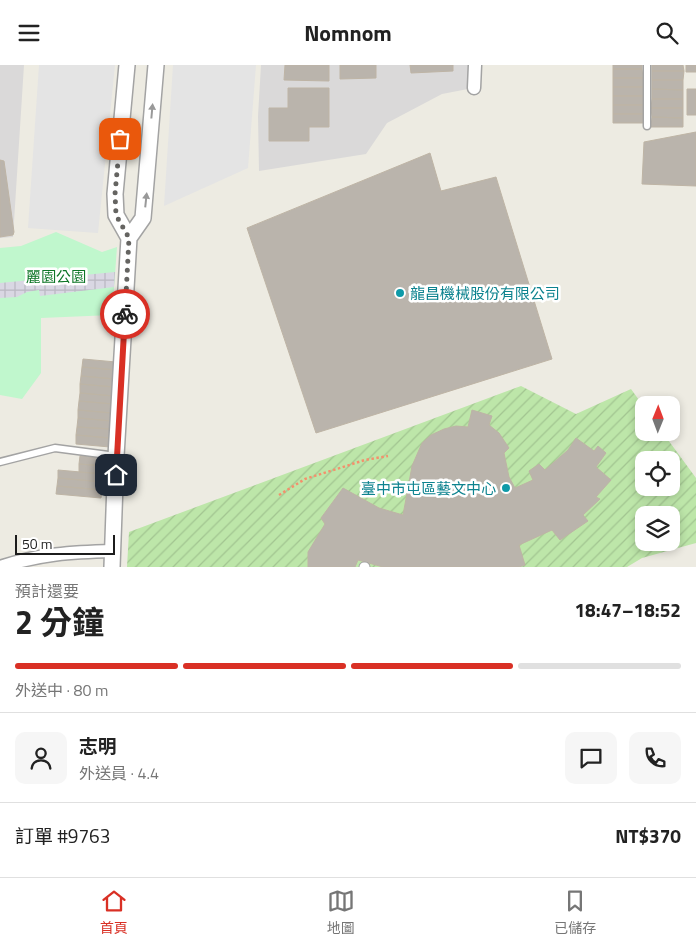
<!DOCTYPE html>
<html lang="zh-TW">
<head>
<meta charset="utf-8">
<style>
  :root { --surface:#fff; --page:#f6f6f6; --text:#222; --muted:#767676; --line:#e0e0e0; --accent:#d93025 }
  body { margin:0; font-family:"Titillium Web","Noto Sans TC",sans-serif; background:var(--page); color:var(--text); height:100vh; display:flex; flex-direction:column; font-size:19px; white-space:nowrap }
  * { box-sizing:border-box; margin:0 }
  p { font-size:16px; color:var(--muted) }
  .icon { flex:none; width:28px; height:28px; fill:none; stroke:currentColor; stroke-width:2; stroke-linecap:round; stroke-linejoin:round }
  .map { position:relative; height:502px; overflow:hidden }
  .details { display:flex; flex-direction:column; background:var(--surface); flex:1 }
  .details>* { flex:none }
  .needle { width:32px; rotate:1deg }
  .fabs { position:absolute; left:635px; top:331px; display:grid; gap:10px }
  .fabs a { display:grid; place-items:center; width:45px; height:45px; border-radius:10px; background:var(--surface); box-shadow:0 2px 8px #0003; font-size:25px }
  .scale { position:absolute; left:15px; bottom:12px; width:100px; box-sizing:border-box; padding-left:5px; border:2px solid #1c1c1c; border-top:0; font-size:14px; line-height:18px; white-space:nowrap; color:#1c1c1c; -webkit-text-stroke:4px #fff; paint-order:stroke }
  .pin { position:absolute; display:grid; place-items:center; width:42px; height:42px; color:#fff; margin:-21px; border-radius:10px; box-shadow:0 2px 8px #0006 }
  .courier { position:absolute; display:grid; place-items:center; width:50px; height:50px; margin:-25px; border:4px solid #d93025; border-radius:50%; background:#fff; color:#222; box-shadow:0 1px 6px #0007 }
  .overview em { font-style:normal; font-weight:700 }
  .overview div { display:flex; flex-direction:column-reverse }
  .overview { display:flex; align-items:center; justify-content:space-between; height:85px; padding:0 15px }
  h1 { font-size:32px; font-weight:700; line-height:38px }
  .bar { display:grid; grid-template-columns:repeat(4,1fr); gap:8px 5px; align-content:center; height:60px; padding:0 15px }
  .bar i { height:6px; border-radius:4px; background:var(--line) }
  .bar .current { background:var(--accent) }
  .bar p { grid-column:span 4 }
  .line { display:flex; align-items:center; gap:12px; padding:0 15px; border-top:1px solid var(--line) }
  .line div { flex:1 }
  .round { display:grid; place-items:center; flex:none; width:52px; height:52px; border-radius:10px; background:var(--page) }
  header { display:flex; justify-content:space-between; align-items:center; height:65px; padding:0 15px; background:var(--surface); font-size:22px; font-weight:700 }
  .tabs { display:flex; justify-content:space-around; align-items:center; height:70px; border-top:1px solid var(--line); background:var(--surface); font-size:14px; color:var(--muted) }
  .tabs a { display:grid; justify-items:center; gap:2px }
  .tabs .current { color:var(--accent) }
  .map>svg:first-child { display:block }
  .residential { fill:#dad9d9 }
  .park { fill:#c0f7cd }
  .garden { fill:url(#garden-furrows); fill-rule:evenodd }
  .parking { fill:#e4e4e4 }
  .plaza { fill:url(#plaza-grid) }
  .building { fill:#bab4ac; stroke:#beb4a5 }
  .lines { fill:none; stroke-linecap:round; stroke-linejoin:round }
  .service-casing { stroke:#a3a3a3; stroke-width:9 }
  .pedestrian-casing { stroke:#a3a3a3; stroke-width:11 }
  .minor-casing { stroke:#a3a3a3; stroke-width:15 }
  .tertiary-casing { stroke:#a3a3a3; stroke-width:18 }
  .path { stroke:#f4906c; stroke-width:2.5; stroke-dasharray:2.5 2.5; stroke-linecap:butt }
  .service { stroke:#fff; stroke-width:6 }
  .pedestrian { stroke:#fff; stroke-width:9 }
  .minor { stroke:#fff; stroke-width:12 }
  .tertiary { stroke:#fff; stroke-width:15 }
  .oneway { fill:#999 }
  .done { stroke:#656461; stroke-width:5; stroke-dasharray:0 9 }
  .route { stroke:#d93025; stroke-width:6 }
  .culture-dot { fill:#0f9aa8; stroke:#fff; stroke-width:2 }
  .labels { text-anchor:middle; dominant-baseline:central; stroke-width:5; stroke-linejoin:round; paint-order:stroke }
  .park-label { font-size:15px; fill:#0f7628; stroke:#fff }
  .culture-label { font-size:15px; fill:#0d838f; stroke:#fff; text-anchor:start }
</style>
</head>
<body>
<header><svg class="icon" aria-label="menu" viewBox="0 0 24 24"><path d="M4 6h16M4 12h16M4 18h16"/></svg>Nomnom<svg class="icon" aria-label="search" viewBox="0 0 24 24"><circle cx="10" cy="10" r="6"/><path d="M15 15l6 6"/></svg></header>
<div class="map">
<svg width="696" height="502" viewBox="0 0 696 502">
  <defs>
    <pattern id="garden-furrows" width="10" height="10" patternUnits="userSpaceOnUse" patternTransform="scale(1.25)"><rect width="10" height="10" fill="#bde6a9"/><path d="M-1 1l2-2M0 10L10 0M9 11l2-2" fill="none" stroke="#a2c591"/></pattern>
    <pattern id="plaza-grid" width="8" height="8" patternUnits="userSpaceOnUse" patternTransform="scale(1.25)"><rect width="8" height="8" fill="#d9d7e3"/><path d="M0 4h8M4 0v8" fill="none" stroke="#bab8c2"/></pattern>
  </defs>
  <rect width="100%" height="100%" fill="#edebe2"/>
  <path class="residential" d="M0,0H24L13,172L0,173Z
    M261,0H468V24L442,29L387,58L366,89L259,106L258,51Z"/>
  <path class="park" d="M56,167L102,187L117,182L112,250L41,253V308L22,334L0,330V183L21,181Z"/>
  <path class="garden" d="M521,321L576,349L631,324L644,342V368H663L696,413V478L642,493L627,502H127L129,467ZM644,395H671V422H644ZM644,450H671V478H644Z"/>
  <path class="parking" d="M39,0H115L98,168L28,163Z
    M173,0H256L248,103L164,141Z"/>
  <path class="plaza" d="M115,207L114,222L40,231L39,225L27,227L17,232L0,233V218Z"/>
  <path class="building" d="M285,0H329V16L284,15Z
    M340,0H376V13L340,14Z
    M410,0H453V6L411,8Z
    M613,0H642V4H613Z
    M652,0H683L684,6H652Z
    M686,0H696V7H686Z
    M613,4H642L643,13H613Z
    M652,6H684L683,15H652Z
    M613,13H643V22H613Z
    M652,15H683V25L652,24Z
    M613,22H643V31H613Z
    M288,23H329V62H309V76H269V43H288Z
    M652,24L683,25V34H652Z
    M687,24H696V50H687Z
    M613,31H643V40H613Z
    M652,34H683V43H651Z
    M613,40H643V49H613Z
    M651,43H683V53L652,52Z
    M613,49H643V58H613Z
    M652,52L683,53V62H651Z
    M696,67V121L642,119L644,77Z
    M430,88L441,126L496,112L552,294L316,368L247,163Z
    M0,95L4,96L14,167L13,170L0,172Z
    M83,294L116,297V305L82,302Z
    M82,302L116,305L115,314L81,311Z
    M81,311L115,314L114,322L80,319Z
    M80,319L114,322V331L80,328Z
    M80,328L114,331L113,339L79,336Z
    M79,336L113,339L112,348L78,345Z
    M78,345L112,348V356L78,353Z
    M472,345L492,351L489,360L499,368L509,383L504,388L509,412L515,423L533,415L529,406L539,399L545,405L568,385L576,373L594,386L598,381L606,388L596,402L611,415L596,432L600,434L583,450L588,456L560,475L552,465L519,480L525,500L519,502H383L358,495L355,502H308V487L325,459L321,453L343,423L379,443L403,450L412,401L422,378L431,370L444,364L456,361L468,362Z
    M78,353L112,356L111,364L77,362Z
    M77,362L111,364L110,373L76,370Z
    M76,370L110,373V382L76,379Z
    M80,391L105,393L104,401L79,399Z
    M79,399L104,401L103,409L79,407Z
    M58,405L103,409V417L58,413Z
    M58,413L103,417L102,425L57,421Z
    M57,421L102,425L101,433L56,429Z"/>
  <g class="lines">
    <defs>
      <path id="service" d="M647,61V0
        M0,397L55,383L116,391"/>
      <path id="pedestrian" d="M364,502H365"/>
      <path id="minor" d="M474,23L475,0
        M0,502C40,489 71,487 113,486"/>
      <path id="tertiary" d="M127,0L115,129L116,150L129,173
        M129,173L143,153L156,0
        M112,502L116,391L129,173"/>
    </defs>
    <use href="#service" class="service-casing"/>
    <use href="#pedestrian" class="pedestrian-casing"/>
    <use href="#minor" class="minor-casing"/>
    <use href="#tertiary" class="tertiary-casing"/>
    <path class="path" d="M279,430L305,414L365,395L388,391"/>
    <use href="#service" class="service"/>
    <use href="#pedestrian" class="pedestrian"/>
    <use href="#minor" class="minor"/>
    <use href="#tertiary" class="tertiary"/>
  </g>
  <defs><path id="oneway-solid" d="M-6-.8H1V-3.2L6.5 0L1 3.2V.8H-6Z" transform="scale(1.25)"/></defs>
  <g class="oneway">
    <use href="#oneway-solid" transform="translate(152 46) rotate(-85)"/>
    <use href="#oneway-solid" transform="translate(146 135) rotate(-84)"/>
  </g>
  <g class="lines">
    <path class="done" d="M120,74L115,129L116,150L129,173L125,249"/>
    <path class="route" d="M116,410L125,249"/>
  </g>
  <g class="culture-dot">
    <circle cx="400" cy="228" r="5"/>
    <circle cx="506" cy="423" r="5"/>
  </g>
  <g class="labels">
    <g class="park-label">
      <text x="56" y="211">麗園公園</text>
    </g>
    <g class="culture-label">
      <text x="410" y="228">龍昌機械股份有限公司</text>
      <text x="496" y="423" text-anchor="end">臺中市屯區藝文中心</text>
    </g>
  </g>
</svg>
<div class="fabs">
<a><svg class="needle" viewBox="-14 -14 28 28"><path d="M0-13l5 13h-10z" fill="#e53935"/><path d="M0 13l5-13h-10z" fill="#767676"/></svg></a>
<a><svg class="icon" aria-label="locate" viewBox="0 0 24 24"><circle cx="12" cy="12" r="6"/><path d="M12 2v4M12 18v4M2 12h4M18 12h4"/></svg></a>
<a><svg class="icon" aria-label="layers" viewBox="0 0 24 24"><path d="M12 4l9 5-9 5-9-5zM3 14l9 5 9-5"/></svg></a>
</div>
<div class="scale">50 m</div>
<div class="pin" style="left:120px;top:74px;background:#ea580c"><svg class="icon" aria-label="bag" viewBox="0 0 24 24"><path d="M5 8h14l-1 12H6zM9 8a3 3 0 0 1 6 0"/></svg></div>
<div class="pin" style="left:116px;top:410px;background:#1f2937"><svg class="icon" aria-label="home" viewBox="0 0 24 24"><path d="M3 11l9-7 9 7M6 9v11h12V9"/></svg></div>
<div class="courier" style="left:125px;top:249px"><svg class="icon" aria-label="bike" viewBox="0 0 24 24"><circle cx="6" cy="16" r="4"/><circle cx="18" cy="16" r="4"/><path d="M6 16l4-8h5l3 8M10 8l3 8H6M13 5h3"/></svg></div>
</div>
<section class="details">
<div class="overview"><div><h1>2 分鐘</h1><p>預計還要</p></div><em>18:47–18:52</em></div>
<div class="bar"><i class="current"></i><i class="current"></i><i class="current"></i><i></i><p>外送中 · 80 m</p></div>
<div class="line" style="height:90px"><a class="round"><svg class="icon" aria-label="person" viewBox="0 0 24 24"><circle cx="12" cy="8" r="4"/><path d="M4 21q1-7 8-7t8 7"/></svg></a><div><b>志明</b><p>外送員 · 4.4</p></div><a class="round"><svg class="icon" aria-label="chat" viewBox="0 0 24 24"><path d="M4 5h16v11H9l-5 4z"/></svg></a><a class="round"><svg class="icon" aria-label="phone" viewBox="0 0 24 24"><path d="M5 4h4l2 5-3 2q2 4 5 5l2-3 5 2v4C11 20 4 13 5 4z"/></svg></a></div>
<div class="line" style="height:65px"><div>訂單 #9763</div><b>NT$370</b></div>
</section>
<nav class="tabs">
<a class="current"><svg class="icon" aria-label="home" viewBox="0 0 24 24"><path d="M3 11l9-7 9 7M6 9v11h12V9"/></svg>首頁</a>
<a><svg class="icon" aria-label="map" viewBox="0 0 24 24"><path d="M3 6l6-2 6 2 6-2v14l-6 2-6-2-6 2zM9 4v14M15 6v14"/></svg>地圖</a>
<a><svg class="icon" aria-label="saved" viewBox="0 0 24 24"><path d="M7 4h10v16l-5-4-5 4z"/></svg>已儲存</a>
</nav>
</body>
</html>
